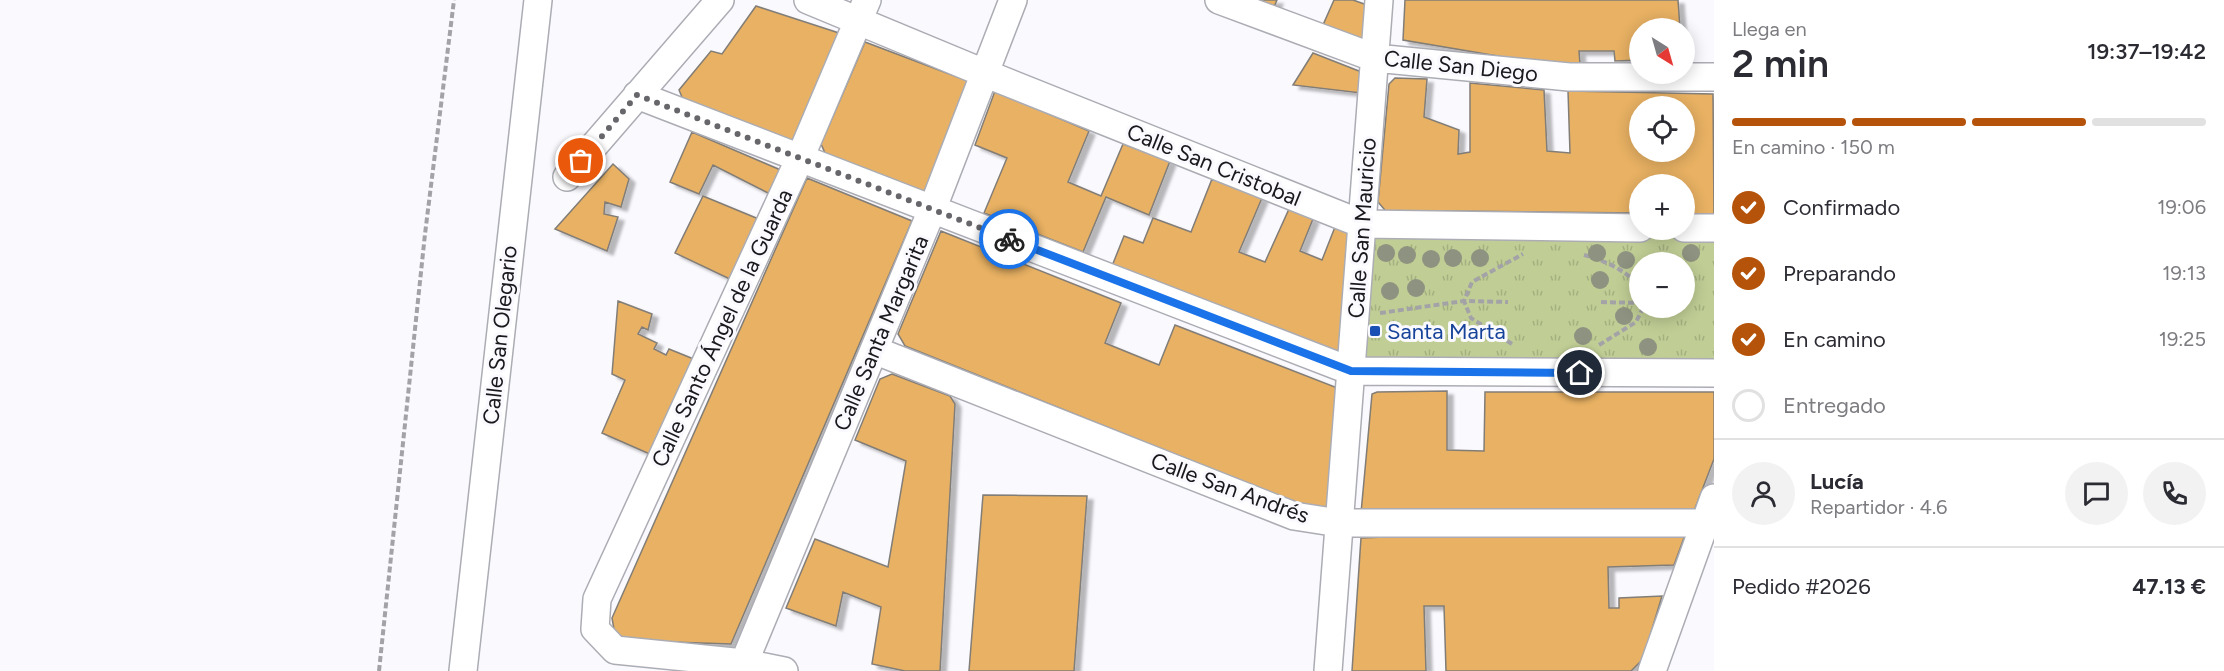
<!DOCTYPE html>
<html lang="es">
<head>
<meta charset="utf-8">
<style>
  :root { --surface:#fff; --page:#f2f2f3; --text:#2b2b33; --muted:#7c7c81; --line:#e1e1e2; --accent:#b45309 }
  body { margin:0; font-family:Figtree,sans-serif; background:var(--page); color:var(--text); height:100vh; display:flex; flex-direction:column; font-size:22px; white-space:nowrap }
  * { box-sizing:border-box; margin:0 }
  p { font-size:20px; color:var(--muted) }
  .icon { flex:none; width:33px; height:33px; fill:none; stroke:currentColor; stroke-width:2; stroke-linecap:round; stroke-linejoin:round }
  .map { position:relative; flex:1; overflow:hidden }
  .sheet { display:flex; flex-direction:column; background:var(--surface); width:510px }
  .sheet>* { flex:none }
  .needle { width:39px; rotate:143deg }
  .tools { position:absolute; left:1629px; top:18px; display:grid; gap:12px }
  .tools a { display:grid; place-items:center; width:66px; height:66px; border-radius:50%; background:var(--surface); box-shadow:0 3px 15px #0003; font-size:30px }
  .pin { position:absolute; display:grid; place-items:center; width:51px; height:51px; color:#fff; margin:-26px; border:3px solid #fff; border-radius:50%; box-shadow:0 2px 6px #0007 }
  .courier { position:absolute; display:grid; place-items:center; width:60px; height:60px; margin:-30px; border:4px solid #1a73e8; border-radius:50%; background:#fff; color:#222; box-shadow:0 2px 8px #0007 }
  .summary em { font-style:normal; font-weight:600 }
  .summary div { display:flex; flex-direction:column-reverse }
  .summary { display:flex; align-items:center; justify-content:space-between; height:102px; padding:0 18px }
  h1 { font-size:39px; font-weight:600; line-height:45px }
  .bar { display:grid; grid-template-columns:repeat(4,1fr); gap:9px 6px; align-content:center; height:72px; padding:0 18px }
  .bar i { height:8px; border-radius:4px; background:var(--line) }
  .bar .selected { background:var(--accent) }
  .bar p { grid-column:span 4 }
  .line { display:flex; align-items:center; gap:15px; padding:0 18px; border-top:2px solid var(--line) }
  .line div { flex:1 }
  .round { display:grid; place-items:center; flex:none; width:63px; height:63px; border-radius:32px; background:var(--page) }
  ol { padding:0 18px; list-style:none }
  li { display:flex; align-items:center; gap:18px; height:66px }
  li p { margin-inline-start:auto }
  li .icon { padding:6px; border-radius:50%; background:var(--accent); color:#fff; stroke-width:4 }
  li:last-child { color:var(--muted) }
  li i { width:33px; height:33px; border:3px solid var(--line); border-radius:50% }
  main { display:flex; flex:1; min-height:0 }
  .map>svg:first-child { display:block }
  .park { fill:url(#park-tufts); fill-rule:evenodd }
  .building { fill:#e8b163; stroke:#827d77; stroke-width:1.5; fill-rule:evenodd; filter:url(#shadow) }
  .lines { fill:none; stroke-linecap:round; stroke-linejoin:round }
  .minor-casing { stroke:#acadb4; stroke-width:30 }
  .path { stroke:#a3a3a7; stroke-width:4; stroke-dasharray:6 3; stroke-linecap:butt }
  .minor { stroke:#fff; stroke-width:27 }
  .tree { fill:#8e9280 }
  .done { stroke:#67676b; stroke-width:6; stroke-dasharray:0 10.8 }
  .route { stroke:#1a73e8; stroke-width:8 }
  .transit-dot { fill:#1a4fb4; stroke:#f9f9fe; stroke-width:2 }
  .labels { text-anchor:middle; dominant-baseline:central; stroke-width:6; stroke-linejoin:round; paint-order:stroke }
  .street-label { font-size:22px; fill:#19191c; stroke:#f9f9fe }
  .transit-label { font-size:22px; fill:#164399; stroke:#f9f9fe; text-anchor:start }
</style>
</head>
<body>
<main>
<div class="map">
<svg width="1714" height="671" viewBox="0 0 1714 671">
  <defs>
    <pattern id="park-tufts" width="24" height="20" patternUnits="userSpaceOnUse" patternTransform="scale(1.5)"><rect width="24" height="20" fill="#c0ce95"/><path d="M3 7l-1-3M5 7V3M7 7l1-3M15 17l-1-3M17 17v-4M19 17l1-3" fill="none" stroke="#a4b080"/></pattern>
    <filter id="shadow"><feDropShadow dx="6" dy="4" stdDeviation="1.5" flood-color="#0004"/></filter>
  </defs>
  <rect width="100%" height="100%" fill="#f9f9fe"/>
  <path class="park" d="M1362,224L1640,230L1714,228V373L1351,371ZM1640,262H1684V308H1640Z"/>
  <path class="building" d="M1255,0H1277L1274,7Z
    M1334,0H1353L1370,6L1366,39L1360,43L1323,25Z
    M1405,0H1678L1680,28H1640V60L1615,61L1614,51H1579L1580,64H1546L1403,40Z
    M756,6L839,33L791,144L684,102L679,90L711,51L722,54Z
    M865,42L968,81L925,194L825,153L821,144Z
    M1313,53L1364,73L1361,93L1293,85Z
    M1395,78L1427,79L1424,117L1459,130L1458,154L1470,152V83L1544,90L1547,151L1570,153L1568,91L1713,94L1714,214H1684V184H1640V213L1440,211L1390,216L1378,202L1389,84ZM1640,106H1684V152H1640Z
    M995,91L1089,131L1068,182L1101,196L1123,144L1170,161L1149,215L1106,197L1083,252L984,213L1007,158L975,145Z
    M692,132L783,171L772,195L713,165L699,194L670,182Z
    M613,164L629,179L621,207L605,202L604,214L618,217L607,251L555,229Z
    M807,178L912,221L731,644L640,641L615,635L612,618Z
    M1212,179L1262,198L1239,252L1265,262L1289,209L1313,219L1300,251L1322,260L1335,227L1349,233L1340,353L1112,266L1124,236L1143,243L1153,218L1191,232Z
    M703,196L761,220L734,281L675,253Z
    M941,231L1121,303L1105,343L1159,365L1175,325L1335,387L1340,395L1331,505L1319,512L905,346L898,334Z
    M618,301L652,314L648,330L642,327L638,334L657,343L654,349L666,355L669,349L696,360L652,455L602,433L625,380L612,374Z
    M892,374L950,396L955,404L940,671H905L872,664L881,607L843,592L836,626L786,608L815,539L888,567L906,461L855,440L880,379Z
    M1447,391V450L1484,451L1485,392H1714V459L1694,511L1361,513L1372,394L1377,392Z
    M983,495L1087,496L1074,671H969Z
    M1618,527H1688L1674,565L1608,567L1609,608H1619V598L1662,596L1643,659L1631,671H1446L1444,606H1424L1426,671H1352L1361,538Z"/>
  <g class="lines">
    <defs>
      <path id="minor" d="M808,0L984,73L1362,224L1640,228
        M1219,0L1375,58L1569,77H1714
        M637,95L1351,371L1714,373
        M567,177L720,0
        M1684,228H1714
        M874,350L1294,516L1339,523H1714
        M744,663L932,210L1013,0
        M463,671L538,0
        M784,671L744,663L615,650L595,629L597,599L800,158L867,0
        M1328,671L1379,0
        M1652,671L1714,498"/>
    </defs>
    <use href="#minor" class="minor-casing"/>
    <path class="path" d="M1584,255C1607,261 1623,270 1640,285
      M1601,302L1640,303
      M1380,313L1464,301L1508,302
      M1512,344L1471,318L1464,301L1472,282L1523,254
      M1599,345L1636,322L1643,308
      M379,671L425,234L454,0"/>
    <use href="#minor" class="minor"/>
  </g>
  <g class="tree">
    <circle cx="1386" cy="253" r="9"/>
    <circle cx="1597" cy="253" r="9"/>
    <circle cx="1691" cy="253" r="9"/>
    <circle cx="1407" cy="255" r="9"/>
    <circle cx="1453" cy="258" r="9"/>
    <circle cx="1480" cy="258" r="9"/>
    <circle cx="1431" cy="259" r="9"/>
    <circle cx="1626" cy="260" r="9"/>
    <circle cx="1600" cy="280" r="9"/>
    <circle cx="1416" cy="288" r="9"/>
    <circle cx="1390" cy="291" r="9"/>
    <circle cx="1624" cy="316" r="9"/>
    <circle cx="1583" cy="336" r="9"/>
    <circle cx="1648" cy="347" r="9"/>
  </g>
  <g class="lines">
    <path class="done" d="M581,161L637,95L1009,239"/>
    <path class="route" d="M1009,239L1351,371L1580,373"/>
  </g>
  <rect class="transit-dot" x="1369" y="325" width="12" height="12" rx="3"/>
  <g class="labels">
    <g class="street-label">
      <text transform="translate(1461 66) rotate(6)">Calle San Diego</text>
      <text transform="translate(1214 165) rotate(22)">Calle San Cristobal</text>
      <text transform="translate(1362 228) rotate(-86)">Calle San Mauricio</text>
      <text transform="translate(722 328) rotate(-65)">Calle Santo Ángel de la Guarda</text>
      <text transform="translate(881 333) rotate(-67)">Calle Santa Margarita</text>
      <text transform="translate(500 335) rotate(-84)">Calle San Olegario</text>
      <text transform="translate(1230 488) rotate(20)">Calle San Andrés</text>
    </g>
    <g class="transit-label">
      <text x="1387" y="331">Santa Marta</text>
    </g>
  </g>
</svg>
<div class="tools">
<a><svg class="needle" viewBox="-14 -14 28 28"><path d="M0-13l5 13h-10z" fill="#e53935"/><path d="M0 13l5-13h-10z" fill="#7c7c81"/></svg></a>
<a><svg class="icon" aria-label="locate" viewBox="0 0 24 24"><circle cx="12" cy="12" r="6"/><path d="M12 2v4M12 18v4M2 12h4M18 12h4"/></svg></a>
<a>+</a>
<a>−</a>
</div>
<div class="pin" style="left:581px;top:161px;background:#ea580c"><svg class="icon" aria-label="bag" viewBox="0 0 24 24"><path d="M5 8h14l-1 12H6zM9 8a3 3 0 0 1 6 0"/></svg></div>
<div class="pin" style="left:1580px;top:373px;background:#1f2937"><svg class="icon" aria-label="home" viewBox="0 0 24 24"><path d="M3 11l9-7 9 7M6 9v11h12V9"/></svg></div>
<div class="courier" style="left:1009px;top:239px"><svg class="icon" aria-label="bike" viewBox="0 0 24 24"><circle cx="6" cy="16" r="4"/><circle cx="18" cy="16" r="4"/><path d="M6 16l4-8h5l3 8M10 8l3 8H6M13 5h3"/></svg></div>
</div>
<section class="sheet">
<div class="summary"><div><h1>2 min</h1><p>Llega en</p></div><em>19:37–19:42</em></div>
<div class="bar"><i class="selected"></i><i class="selected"></i><i class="selected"></i><i></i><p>En camino · 150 m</p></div>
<ol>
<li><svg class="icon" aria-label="check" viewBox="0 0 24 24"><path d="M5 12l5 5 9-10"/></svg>Confirmado<p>19:06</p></li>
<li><svg class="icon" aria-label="check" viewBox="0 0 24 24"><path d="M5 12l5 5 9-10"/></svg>Preparando<p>19:13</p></li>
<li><svg class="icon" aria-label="check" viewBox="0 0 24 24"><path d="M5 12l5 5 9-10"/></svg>En camino<p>19:25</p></li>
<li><i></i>Entregado</li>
</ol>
<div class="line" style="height:108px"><a class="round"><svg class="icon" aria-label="person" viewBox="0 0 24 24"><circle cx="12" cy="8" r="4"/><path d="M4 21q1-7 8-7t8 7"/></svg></a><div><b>Lucía</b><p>Repartidor · 4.6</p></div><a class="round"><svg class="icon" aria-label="chat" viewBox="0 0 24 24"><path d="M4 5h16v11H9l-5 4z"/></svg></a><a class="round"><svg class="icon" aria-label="phone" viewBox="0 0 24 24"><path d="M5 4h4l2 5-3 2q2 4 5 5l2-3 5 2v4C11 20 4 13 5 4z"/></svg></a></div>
<div class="line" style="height:78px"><div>Pedido #2026</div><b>47.13 €</b></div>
</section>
</main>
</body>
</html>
